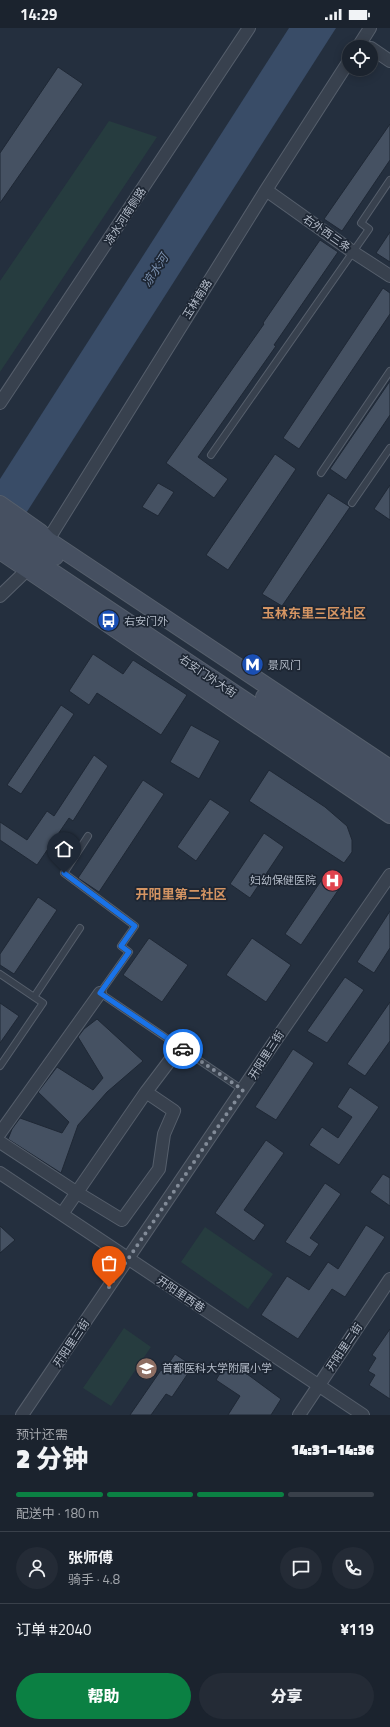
<!DOCTYPE html>
<html lang="zh">
<head>
<meta charset="utf-8">
<style>
  :root { --surface:#1b232e; --page:#242b36; --text:#f1f3f6; --muted:#a0a4aa; --line:#39404a; --accent:#0b8043 }
  body { margin:0; font-family:"Titillium Web","Noto Sans SC",sans-serif; background:var(--page); color:var(--text); height:100vh; display:flex; flex-direction:column; font-size:15px; white-space:nowrap }
  * { box-sizing:border-box; margin:0 }
  p { font-size:13px; color:var(--muted) }
  .icon { flex:none; width:22px; height:22px; fill:none; stroke:currentColor; stroke-width:2; stroke-linecap:round; stroke-linejoin:round }
  .map { position:relative; height:1387px; overflow:hidden }
  .details { display:flex; flex-direction:column; background:var(--surface); flex:1 }
  .details>* { flex:none }
  .controls { position:absolute; left:342px; top:12px; display:grid; gap:8px }
  .controls a { display:grid; place-items:center; width:36px; height:36px; border-radius:50%; background:var(--surface); box-shadow:0 2px 10px #0003,0 0 0 1px var(--line); font-size:20px }
  .pin { position:absolute; display:grid; place-items:center; width:34px; height:34px; color:#fff; margin:-41px -17px; border-radius:50% 50% 50% 0; rotate:-45deg; box-shadow:0 0 4px #0007 }
  .pin .icon { rotate:45deg }
  .courier { position:absolute; display:grid; place-items:center; width:40px; height:40px; margin:-20px; border:3px solid #1a73e8; border-radius:50%; background:#fff; color:#222; box-shadow:0 1px 5px #0007 }
  .headline em { font-style:normal; font-weight:800 }
  .headline div { display:flex; flex-direction:column-reverse }
  .headline { display:flex; align-items:center; justify-content:space-between; height:68px; padding:0 16px }
  h1 { font-size:26px; font-weight:800; line-height:30px }
  .bar { display:grid; grid-template-columns:repeat(4,1fr); gap:6px 4px; align-content:center; height:48px; padding:0 16px }
  .bar i { height:5px; border-radius:3px; background:var(--line) }
  .bar .current { background:var(--accent) }
  .bar p { grid-column:span 4 }
  .line { display:flex; align-items:center; gap:10px; padding:0 16px; border-top:1px solid var(--line) }
  .line div { flex:1 }
  .round { display:grid; place-items:center; flex:none; width:42px; height:42px; border-radius:21px; background:var(--page) }
  .primary-button { display:flex; gap:8px; margin-top:auto; padding:8px 16px }
  .primary-button a { flex:1; height:46px; border-radius:24px; background:var(--accent); color:#fff; font-size:16px; font-weight:800; line-height:46px; text-align:center }
  .primary-button a+a { background:var(--page); color:var(--text) }
  .status { display:flex; justify-content:space-between; align-items:center; height:28px; padding:0 20px; background:var(--surface); direction:ltr }
  .status svg { height:11px; fill:currentColor }
  .map>svg:first-child { display:block }
  .green { fill:#263c3f }
  .water { fill:#394c67 }
  .building { fill:#455162; stroke:#1f2835 }
  .lines { fill:none; stroke-linecap:round; stroke-linejoin:round }
  .lane-casing { stroke:#565f6c; stroke-width:8 }
  .street-casing { stroke:#565f6c; stroke-width:14 }
  .secondary-casing { stroke:#565f6c; stroke-width:18 }
  .lane { stroke:#38414e; stroke-width:6 }
  .street { stroke:#38414e; stroke-width:12 }
  .secondary { stroke:#465061; stroke-width:16 }
  .done { stroke:#828b98; stroke-width:4; stroke-dasharray:0 7.2 }
  .route { stroke:#1a73e8; stroke-width:5 }
  .labels { text-anchor:middle; dominant-baseline:central; stroke-width:3.5; stroke-linejoin:round; paint-order:stroke }
  .street-label { font-size:11px; fill:#b4bcc9; stroke:#1d2633 }
  .poi-label { font-size:11px; fill:#b4bcc9; stroke:#1d2633; text-anchor:start }
  .water-label { font-size:12px; font-style:italic; fill:#7c92b1; stroke:#1d2633 }
  .quarter-label { font-size:13px; font-weight:bold; fill:#d59563; stroke:#1d2633 }
</style>
</head>
<body>
<div class="status"><b>14:29</b><svg viewBox="0 0 49 12"><path d="M0 12V9h3v3zM5 12V6h3v6zM10 12V3h3v9zM15 12V0h3v12zM26 1h20v11H26zM47 4h2v5h-2z"/></svg></div>
<div class="map">
<svg width="390" height="1387" viewBox="0 0 390 1387">
  <rect width="100%" height="100%" fill="#242f3e"/>
  <path class="green" d="M109,93L157,109L0,344V253Z
    M205,1199L273,1246L248,1281L181,1234Z
    M124,1300L151,1319L111,1378L83,1360Z"/>
  <path class="water" d="M289,0H336L0,526V451Z"/>
  <path class="building" d="M58,39L83,56L0,175V125Z
    M390,96V132L342,203L324,191Z
    M390,204V234L376,225Z
    M320,212L338,224L274,317L276,318L198,429L228,451L214,470L166,435L264,296L263,295Z
    M383,260L390,265V286L299,421L283,410Z
    M390,353V387L346,452L330,441Z
    M275,426L296,441L228,542L206,527Z
    M158,455L174,464L158,488L142,479Z
    M390,457V492L374,481Z
    M328,465L350,479L282,578L262,566Z
    M93,626L123,646L133,632L187,667L161,707L97,665L89,677L69,663Z
    M61,677L74,686L21,766L7,757Z
    M191,697L220,713L199,751L170,734Z
    M94,727L108,738L73,793L69,790L37,837L0,812V794L27,812L47,783L54,788Z
    M269,742L325,779L347,798L352,812V824L344,835L249,773Z
    M143,752L164,766L99,864L78,850Z
    M210,771L230,784L196,833L177,819Z
    M264,805L284,819L250,870L230,856Z
    M325,847L341,858L301,917L285,906Z
    M38,869L57,882L14,946L0,937V926Z
    M390,883V920L374,945L357,934Z
    M149,910L188,937L162,974L123,947Z
    M252,910L291,937L266,974L226,947Z
    M345,949L364,962L327,1015L307,1003Z
    M390,974V1013L365,1048L347,1036Z
    M0,975L19,988L0,1015Z
    M97,991L143,1033L107,1064L78,1097L61,1145L8,1111L12,1101L20,1090L62,1105L69,1094L38,1064L57,1039L93,1062L103,1050L78,1009L84,1001Z
    M293,1021L314,1035L276,1092L255,1079Z
    M350,1059L379,1079L339,1137L309,1117L322,1099L338,1110L352,1089L337,1079Z
    M266,1112L284,1125L244,1182L265,1197L254,1213L215,1185Z
    M383,1146L390,1150V1178L370,1164Z
    M325,1155L341,1166L310,1210L319,1216L310,1229L285,1214Z
    M366,1197L385,1209L345,1269L332,1261L298,1311L261,1287L287,1248L309,1262L328,1234L338,1241Z
    M0,1198L15,1212L0,1225Z
    M390,1301V1371L369,1357L375,1347L368,1343L376,1330L372,1327Z
    M175,1326L193,1338L172,1369L166,1366L151,1387H130L161,1342L163,1344Z
    M228,1332L281,1371L271,1387H228L240,1368L216,1352Z"/>
  <g class="lines">
    <defs>
      <path id="lane" d="M211,427L369,201L361,195L390,152
        M321,445L390,343
        M352,475L390,420
        M88,808L64,845L135,898L121,918L129,924L100,965L243,1062
        M0,946L43,975L0,1038
        M34,969L80,900"/>
      <path id="street" d="M358,19L370,0
        M371,20L390,33
        M266,162L353,224L390,248
        M0,375L249,0
        M48,512L266,162L349,33
        M0,568L27,542
        M0,1105L100,965
        M0,1114L76,1164L122,1192L159,1141L164,1106L174,1083L146,1064L180,1019
        M0,1145L363,1387
        M62,1186L146,1064
        M22,1387L273,1016L390,847
        M299,1387L390,1251"/>
      <path id="secondary" d="M0,476L40,504L48,512L390,740
        M0,492L55,529
        M0,509L390,769
        M0,523L390,787
        M264,669L390,754"/>
    </defs>
    <use href="#lane" class="lane-casing"/>
    <use href="#street" class="street-casing"/>
    <use href="#secondary" class="secondary-casing"/>
    <use href="#lane" class="lane"/>
    <use href="#street" class="street"/>
    <use href="#secondary" class="secondary"/>
  </g>
  <g class="lines">
    <path class="done" d="M109,1259L243,1062L183,1021"/>
    <path class="route" d="M64,845L135,898L121,918L129,924L100,965L183,1021"/>
  </g>
  <defs>
    <symbol id="bus-disc" viewBox="-11 -11 22 22"><circle r="9.5" fill="#1a4fb4" stroke="#1d2633"/><path d="M-5-6H5V4H4V6H2V4H-2V6H-4V4H-5ZM-3.5-4V0h7V-4ZM-3.5 1.2v1.5H-2V1.2ZM2 1.2v1.5H3.5V1.2Z" fill="#fff"/></symbol>
    <symbol id="metro-disc" viewBox="-11 -11 22 22"><circle r="9.5" fill="#1a4fb4" stroke="#1d2633"/><path d="M-5.5 5V-5H-3L0 0L3-5H5.5V5H3V-.5L0 4L-3-.5V5Z" fill="#fff"/></symbol>
    <symbol id="hospital-disc" viewBox="-11 -11 22 22"><circle r="9.5" fill="#e0444e" stroke="#1d2633"/><path d="M-5-5h3v3.5h4V-5h3V5h-3V1.5h-4V5h-3Z" fill="#fff"/></symbol>
    <symbol id="school-disc" viewBox="-11 -11 22 22"><circle r="9.5" fill="#8d6e63" stroke="#1d2633"/><path d="M0-5L7-2L0 1L-7-2ZM-4 1L0 2.5L4 1V4Q0 6-4 4Z" fill="#fff"/></symbol>
  </defs>
  <g fill-rule="evenodd">
    <use href="#bus-disc" x="96" y="580" width="25" height="25"/>
    <use href="#metro-disc" x="240" y="624" width="25" height="25"/>
    <use href="#hospital-disc" x="320" y="840" width="25" height="25"/>
    <use href="#school-disc" x="134" y="1328" width="25" height="25"/>
  </g>
  <g class="labels">
    <g class="street-label">
      <text transform="translate(125 188) rotate(-57)">凉水河南侧路</text>
      <text transform="translate(327 205) rotate(35)">右外西三条</text>
      <text transform="translate(197 271) rotate(-58)">玉林南路</text>
      <text transform="translate(208 648) rotate(34)">右安门外大街</text>
      <text transform="translate(266 1027) rotate(-57)">开阳里三街</text>
      <text transform="translate(181 1266) rotate(34)">开阳里西巷</text>
      <text transform="translate(71 1315) rotate(-56)">开阳里三街</text>
      <text transform="translate(344 1319) rotate(-56)">开阳里二街</text>
    </g>
    <g class="poi-label">
      <text x="124" y="593">右安门外</text>
      <text x="268" y="637">景风门</text>
      <text x="316" y="852" text-anchor="end">妇幼保健医院</text>
      <text x="162" y="1340">首都医科大学附属小学</text>
    </g>
    <g class="water-label">
      <text transform="translate(155 242) rotate(-57)">凉水河</text>
    </g>
    <g class="quarter-label">
      <text x="314" y="585">玉林东里三区社区</text>
      <text x="181" y="866">开阳里第二社区</text>
    </g>
  </g>
</svg>
<div class="controls">
<a><svg class="icon" aria-label="locate" viewBox="0 0 24 24"><circle cx="12" cy="12" r="6"/><path d="M12 2v4M12 18v4M2 12h4M18 12h4"/></svg></a>
</div>
<div class="pin" style="left:109px;top:1259px;background:#ea580c"><svg class="icon" aria-label="bag" viewBox="0 0 24 24"><path d="M5 8h14l-1 12H6zM9 8a3 3 0 0 1 6 0"/></svg></div>
<div class="pin" style="left:64px;top:845px;background:#1f2937"><svg class="icon" aria-label="home" viewBox="0 0 24 24"><path d="M3 11l9-7 9 7M6 9v11h12V9"/></svg></div>
<div class="courier" style="left:183px;top:1021px"><svg class="icon" aria-label="car" viewBox="0 0 24 24"><path d="M5 17H2v-5l4-1 3-4h7l3 4 3 1v5h-3M9 17h6M6 11h13"/><circle cx="7" cy="17" r="2"/><circle cx="17" cy="17" r="2"/></svg></div>
</div>
<section class="details">
<div class="headline"><div><h1>2 分钟</h1><p>预计还需</p></div><em>14:31–14:36</em></div>
<div class="bar"><i class="current"></i><i class="current"></i><i class="current"></i><i></i><p>配送中 · 180 m</p></div>
<div class="line" style="height:72px"><a class="round"><svg class="icon" aria-label="person" viewBox="0 0 24 24"><circle cx="12" cy="8" r="4"/><path d="M4 21q1-7 8-7t8 7"/></svg></a><div><b>张师傅</b><p>骑手 · 4.8</p></div><a class="round"><svg class="icon" aria-label="chat" viewBox="0 0 24 24"><path d="M4 5h16v11H9l-5 4z"/></svg></a><a class="round"><svg class="icon" aria-label="phone" viewBox="0 0 24 24"><path d="M5 4h4l2 5-3 2q2 4 5 5l2-3 5 2v4C11 20 4 13 5 4z"/></svg></a></div>
<div class="line" style="height:52px"><div>订单 #2040</div><b>¥119</b></div>
<div class="primary-button"><a>帮助</a><a>分享</a></div>
</section>
</body>
</html>
